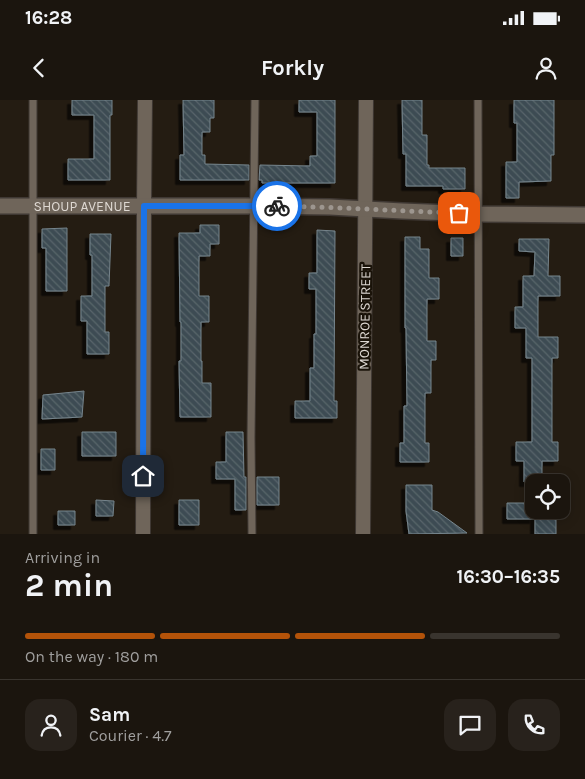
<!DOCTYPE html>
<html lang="en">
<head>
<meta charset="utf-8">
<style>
  :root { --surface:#1b150e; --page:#28221c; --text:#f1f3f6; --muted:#a09f9e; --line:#39342e; --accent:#b45309 }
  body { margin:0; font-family:Karla,sans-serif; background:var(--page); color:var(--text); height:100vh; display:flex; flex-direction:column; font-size:19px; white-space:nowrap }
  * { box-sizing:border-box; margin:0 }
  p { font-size:16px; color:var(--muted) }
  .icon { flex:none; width:28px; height:28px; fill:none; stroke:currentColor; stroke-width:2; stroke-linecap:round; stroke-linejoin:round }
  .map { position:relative; height:434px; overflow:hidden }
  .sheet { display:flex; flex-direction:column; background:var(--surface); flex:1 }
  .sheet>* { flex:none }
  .controls { position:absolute; left:525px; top:374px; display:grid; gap:10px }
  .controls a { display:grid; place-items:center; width:45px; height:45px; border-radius:10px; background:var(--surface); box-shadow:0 2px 12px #0003,0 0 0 1px var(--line); font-size:25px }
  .pin { position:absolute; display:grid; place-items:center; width:42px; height:42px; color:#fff; margin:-21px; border-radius:10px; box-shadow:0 2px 8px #0006 }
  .courier { position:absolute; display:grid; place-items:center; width:50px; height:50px; margin:-25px; border:4px solid #1a73e8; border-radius:50%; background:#fff; color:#222; box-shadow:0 1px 6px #0007 }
  .head em { font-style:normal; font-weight:700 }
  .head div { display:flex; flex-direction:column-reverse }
  .head { display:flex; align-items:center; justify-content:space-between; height:85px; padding:0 25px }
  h1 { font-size:32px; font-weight:700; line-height:38px }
  .bar { display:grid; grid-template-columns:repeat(4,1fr); gap:8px 5px; align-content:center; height:60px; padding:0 25px }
  .bar i { height:6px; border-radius:4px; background:var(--line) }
  .bar .current { background:var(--accent) }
  .bar p { grid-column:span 4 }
  .line { display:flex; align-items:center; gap:12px; padding:0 25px; border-top:1px solid var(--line) }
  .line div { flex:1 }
  .round { display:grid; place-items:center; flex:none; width:52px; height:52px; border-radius:15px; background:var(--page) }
  .status { display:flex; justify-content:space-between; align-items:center; height:35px; padding:0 25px; background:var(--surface); direction:ltr }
  .status svg { height:14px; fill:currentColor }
  header { display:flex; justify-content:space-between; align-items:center; height:65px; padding:0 25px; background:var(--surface); font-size:22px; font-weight:700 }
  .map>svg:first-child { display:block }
  .building { fill:url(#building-back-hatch); stroke:#76858d; filter:url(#shadow) }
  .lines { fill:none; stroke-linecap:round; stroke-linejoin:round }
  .service-casing { stroke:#3f3833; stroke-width:9 }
  .minor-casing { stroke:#3f3833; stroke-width:16 }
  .tertiary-casing { stroke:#3f3833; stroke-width:18 }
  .service { stroke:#6f655a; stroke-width:7 }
  .minor { stroke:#6f655a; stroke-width:14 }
  .tertiary { stroke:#6f655a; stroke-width:15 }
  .done { stroke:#9d968f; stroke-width:5; stroke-dasharray:0 9 }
  .route { stroke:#1a73e8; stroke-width:6 }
  .labels { text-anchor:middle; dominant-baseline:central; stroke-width:4.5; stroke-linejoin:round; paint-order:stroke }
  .street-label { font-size:14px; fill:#ded8d2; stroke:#1a1309 }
</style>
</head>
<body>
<div class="status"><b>16:28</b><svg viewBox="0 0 49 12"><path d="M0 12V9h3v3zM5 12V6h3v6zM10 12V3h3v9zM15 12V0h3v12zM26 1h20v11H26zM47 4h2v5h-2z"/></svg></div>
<header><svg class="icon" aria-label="back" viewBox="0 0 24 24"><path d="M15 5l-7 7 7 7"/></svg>Forkly<svg class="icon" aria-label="person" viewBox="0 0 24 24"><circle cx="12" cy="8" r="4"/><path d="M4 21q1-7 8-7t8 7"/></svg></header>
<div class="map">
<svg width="585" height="434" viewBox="0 0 585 434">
  <defs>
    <pattern id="building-back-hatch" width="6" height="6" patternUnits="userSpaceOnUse" patternTransform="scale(1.25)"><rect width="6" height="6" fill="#3d4c53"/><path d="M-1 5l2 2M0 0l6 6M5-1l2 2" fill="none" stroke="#59656b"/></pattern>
    <filter id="shadow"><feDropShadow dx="-4.5" dy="4.5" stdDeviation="0" flood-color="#0009"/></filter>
  </defs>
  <rect width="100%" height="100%" fill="#241c12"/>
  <path class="building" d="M72,0H112V15H110V80H68V59H94V15H72Z
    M183,0H214V18H210V32H202V55H205V64L249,65V80H180V55H184Z
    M299,0H335V83H262V80H259L260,65L310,66V56H317V12H299Z
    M402,0H422V35H427V65H429V68H465V89H443V86H406V54H403Z
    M514,0H554V55H551V81L519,82V98H506V62H517V23H514Z
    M200,125H219V144H210V156H199V196H209V222H201V261H202V283H211V317H180L179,261H181V222H180L179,133H200Z
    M67,128V191H46V148H42V129Z
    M317,130L335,131L334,301H337V318H295V301H310V268H314V234H316V189H309V173H317Z
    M90,134H111L109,186H105V232H109V254H87V221H81V196H92V155H90Z
    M405,137H420V149H429V178H439V199H427V241H436V260H431V293H425V343H429V362H400V343H404V306H407L406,228H405Z
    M451,138H463V156H451Z
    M519,139H549L548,176H560V196H538V237H558V258H552V342H558V361H542V382H524V361H516V342H532V258H526V228H515V207H523V176H534L535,152L519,151Z
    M84,291L82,317L42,319L43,295Z
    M82,332H116V356H82Z
    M226,332H243L244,377H246V410H235V379H216V362H226Z
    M41,349H55V370H41Z
    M257,377H279V405H257Z
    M406,385H432V410L438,412L467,433L409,434L406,411Z
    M96,400L114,401L113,416H96Z
    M179,400H199V425H179Z
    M507,403H534V419H507Z
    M535,410H556V434H535Z
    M58,411H75V425H58Z"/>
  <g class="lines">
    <defs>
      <path id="service" d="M33,0V434
        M478,0L479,434
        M252,434L251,338L255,0"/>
      <path id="minor" d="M143,434L144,107L145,0
        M363,434L366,0"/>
      <g id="tertiary">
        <path id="s1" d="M0,106H254L330,107L402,111L478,114L585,115"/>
      </g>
    </defs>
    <use href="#service" class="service-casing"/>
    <use href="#minor" class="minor-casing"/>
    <use href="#tertiary" class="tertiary-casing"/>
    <use href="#service" class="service"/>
    <use href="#minor" class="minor"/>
    <use href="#tertiary" class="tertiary"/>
  </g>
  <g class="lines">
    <path class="done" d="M277,106C337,107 398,111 459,113"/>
    <path class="route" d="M143,376L144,106H277"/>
  </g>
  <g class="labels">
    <g class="street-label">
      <text stroke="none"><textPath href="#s1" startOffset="82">SHOUP AVENUE</textPath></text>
      <text transform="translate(365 217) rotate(-89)">MONROE STREET</text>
    </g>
  </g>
</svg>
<div class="controls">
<a><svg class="icon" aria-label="locate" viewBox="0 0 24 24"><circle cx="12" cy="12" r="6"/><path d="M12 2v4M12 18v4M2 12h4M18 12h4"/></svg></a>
</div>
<div class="pin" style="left:459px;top:113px;background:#ea580c"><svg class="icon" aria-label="bag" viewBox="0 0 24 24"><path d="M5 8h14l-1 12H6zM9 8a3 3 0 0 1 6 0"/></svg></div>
<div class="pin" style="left:143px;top:376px;background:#1f2937"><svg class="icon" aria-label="home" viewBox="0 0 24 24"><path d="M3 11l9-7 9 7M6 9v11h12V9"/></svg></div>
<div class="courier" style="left:277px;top:106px"><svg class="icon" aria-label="bike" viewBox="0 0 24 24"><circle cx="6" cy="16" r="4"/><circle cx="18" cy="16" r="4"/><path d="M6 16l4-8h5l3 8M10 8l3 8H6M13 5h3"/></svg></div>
</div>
<section class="sheet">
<div class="head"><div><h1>2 min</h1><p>Arriving in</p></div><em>16:30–16:35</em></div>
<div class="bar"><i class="current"></i><i class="current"></i><i class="current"></i><i></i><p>On the way · 180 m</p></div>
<div class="line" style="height:90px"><a class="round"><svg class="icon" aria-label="person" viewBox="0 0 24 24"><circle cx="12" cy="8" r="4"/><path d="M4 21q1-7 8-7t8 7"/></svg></a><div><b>Sam</b><p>Courier · 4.7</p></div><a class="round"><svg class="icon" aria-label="chat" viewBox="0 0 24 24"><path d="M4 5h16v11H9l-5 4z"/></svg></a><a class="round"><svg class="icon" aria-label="phone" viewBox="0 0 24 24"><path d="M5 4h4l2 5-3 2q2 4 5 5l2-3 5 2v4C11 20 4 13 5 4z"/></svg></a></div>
</section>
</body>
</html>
